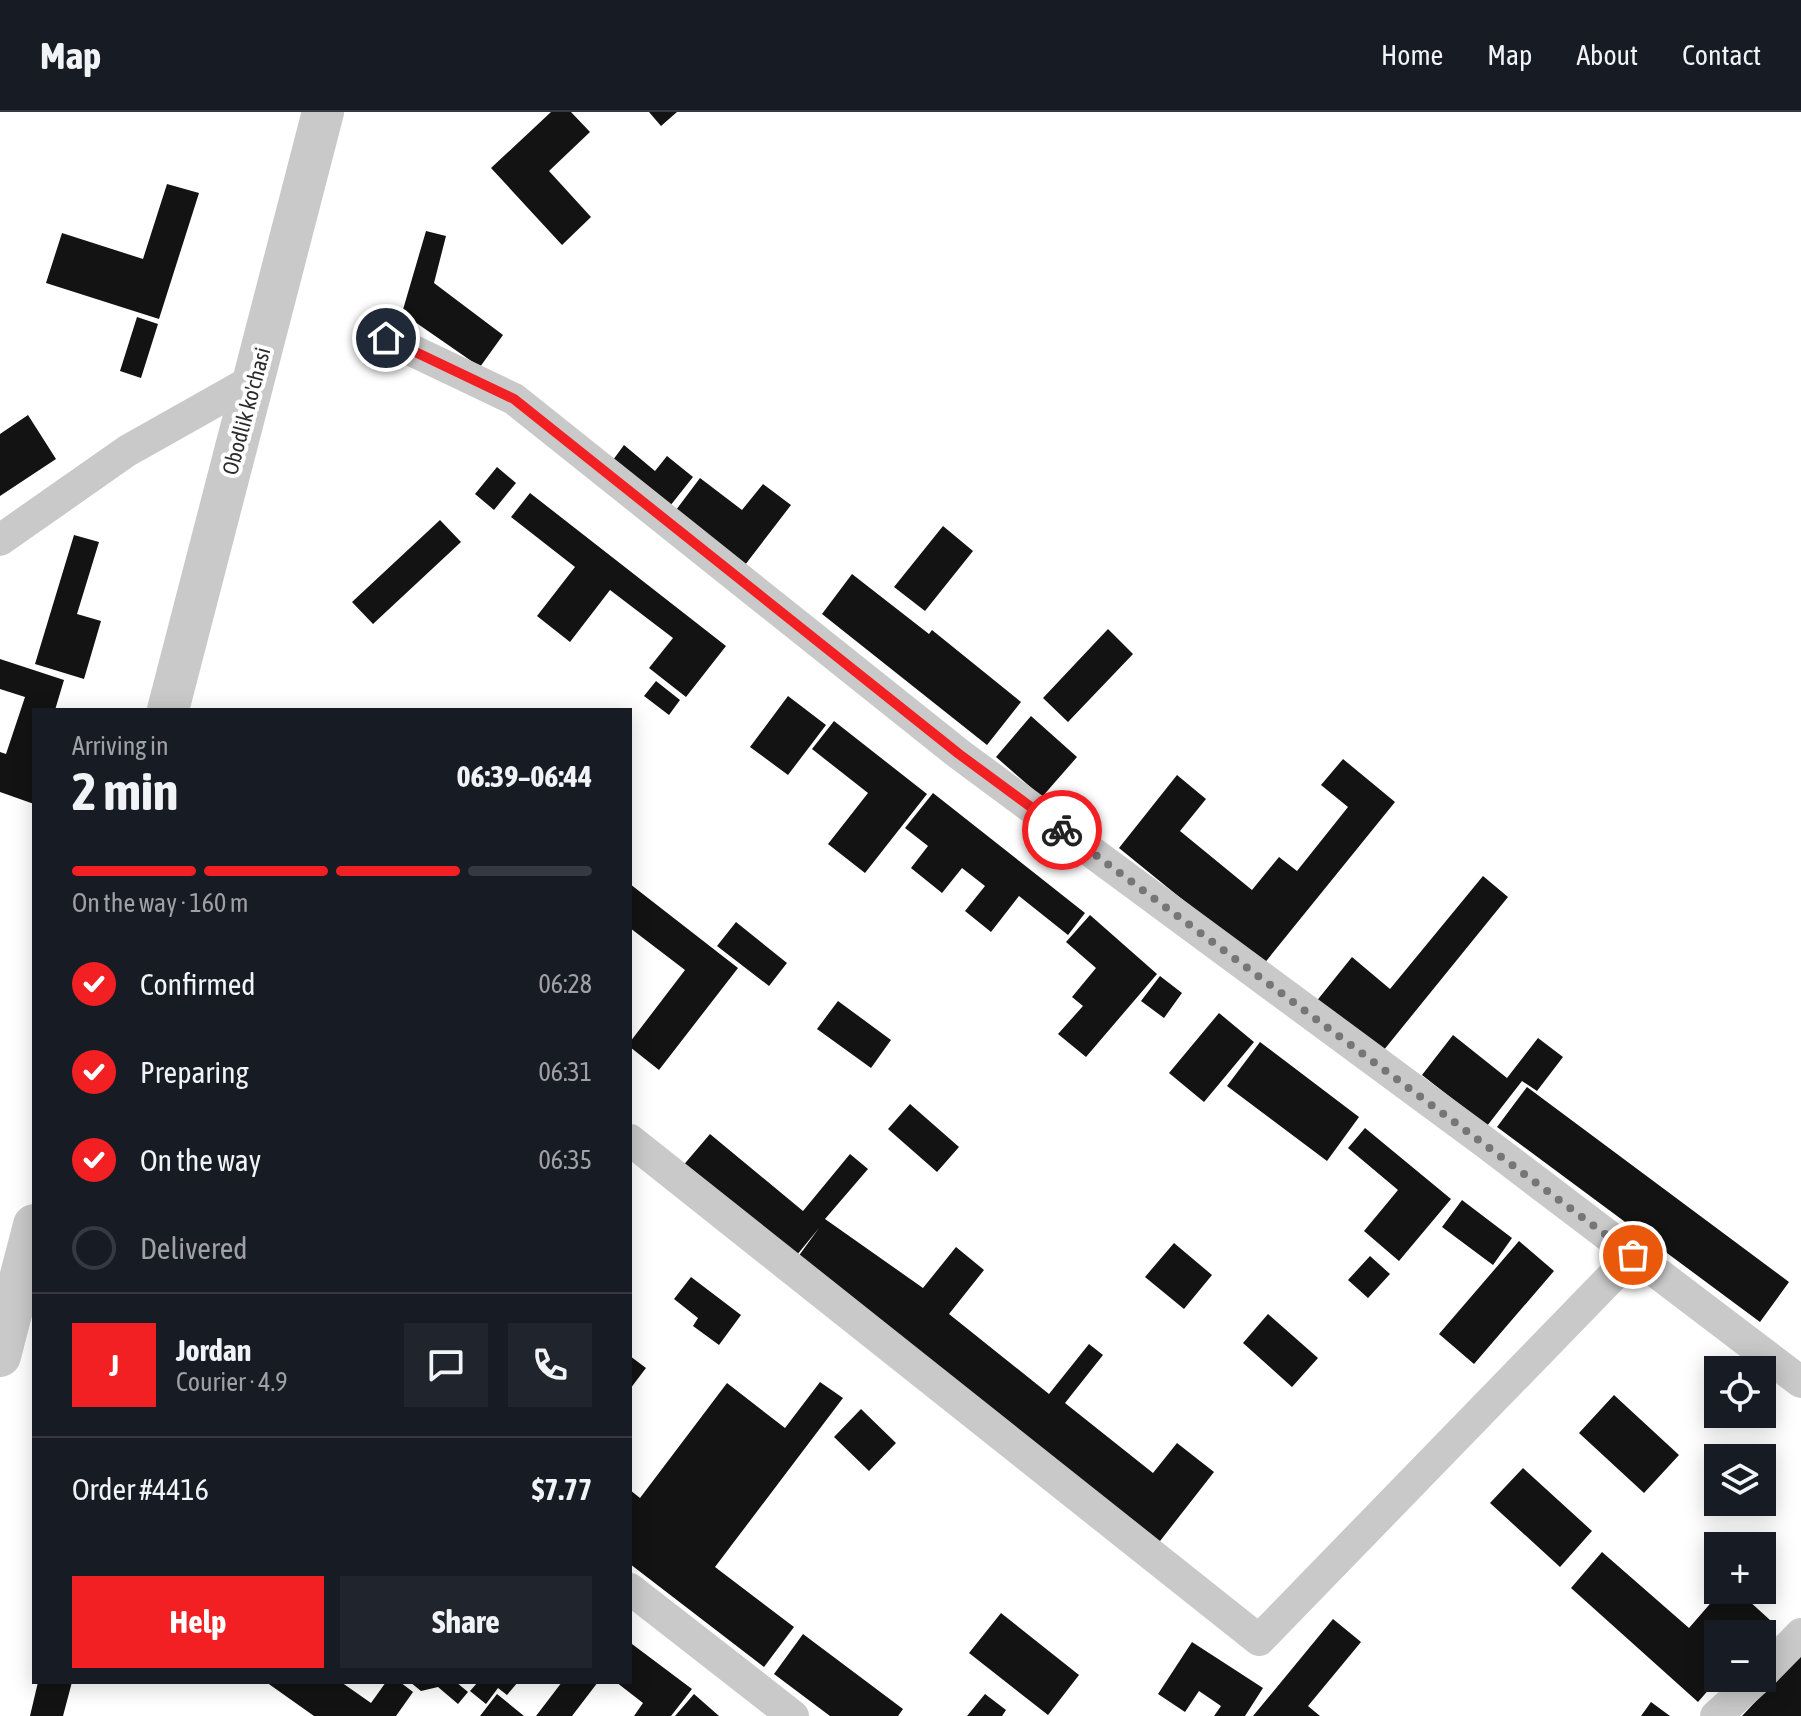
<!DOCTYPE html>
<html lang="en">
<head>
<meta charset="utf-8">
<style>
  :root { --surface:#171b24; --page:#20242c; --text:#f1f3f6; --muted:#9ea1a6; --line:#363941; --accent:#f22023 }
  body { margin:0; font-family:"Asap Condensed",sans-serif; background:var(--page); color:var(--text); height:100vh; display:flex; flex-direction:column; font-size:30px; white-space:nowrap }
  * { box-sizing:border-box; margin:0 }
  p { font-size:26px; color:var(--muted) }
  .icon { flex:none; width:44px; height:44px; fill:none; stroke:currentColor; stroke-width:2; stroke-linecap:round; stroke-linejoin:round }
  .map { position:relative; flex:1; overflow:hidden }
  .side { position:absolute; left:32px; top:596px; width:600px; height:976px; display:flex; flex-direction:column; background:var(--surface); border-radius:0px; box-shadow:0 4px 20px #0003 }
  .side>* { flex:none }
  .controls { position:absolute; left:1704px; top:1244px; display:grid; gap:16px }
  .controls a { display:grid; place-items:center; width:72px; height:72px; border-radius:0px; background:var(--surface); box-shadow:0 4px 20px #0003; font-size:40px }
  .pin { position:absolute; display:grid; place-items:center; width:68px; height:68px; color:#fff; margin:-34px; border:4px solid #fff; border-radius:50%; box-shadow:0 2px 8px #0007 }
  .courier { position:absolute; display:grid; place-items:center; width:80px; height:80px; margin:-40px; border:6px solid #f22023; border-radius:50%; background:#fff; color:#222; box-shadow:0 2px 10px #0007 }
  .head em { font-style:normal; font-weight:700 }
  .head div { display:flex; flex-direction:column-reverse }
  .head { display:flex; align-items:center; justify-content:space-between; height:136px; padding:0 40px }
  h1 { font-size:52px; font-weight:700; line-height:60px }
  .bar { display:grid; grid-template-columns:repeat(4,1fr); gap:12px 8px; align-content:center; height:96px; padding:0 40px }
  .bar i { height:10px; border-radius:6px; background:var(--line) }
  .bar .selected { background:var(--accent) }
  .bar p { grid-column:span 4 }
  .line { display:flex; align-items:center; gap:20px; padding:0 40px; border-top:2px solid var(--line) }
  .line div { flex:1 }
  .round { display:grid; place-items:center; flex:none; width:84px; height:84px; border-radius:0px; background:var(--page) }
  ol { padding:0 40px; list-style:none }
  li { display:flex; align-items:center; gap:24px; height:88px }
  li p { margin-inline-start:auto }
  li .icon { padding:8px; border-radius:50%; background:var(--accent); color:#fff; stroke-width:4 }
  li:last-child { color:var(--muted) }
  li i { width:44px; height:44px; border:4px solid var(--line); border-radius:50% }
  .cta { display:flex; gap:16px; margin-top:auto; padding:16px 40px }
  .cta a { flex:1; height:92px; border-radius:0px; background:var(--accent); color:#fff; font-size:32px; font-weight:700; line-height:92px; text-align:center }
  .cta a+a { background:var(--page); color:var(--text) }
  header { display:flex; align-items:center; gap:48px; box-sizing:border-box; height:112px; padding:0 40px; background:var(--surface); border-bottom:2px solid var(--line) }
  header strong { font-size:38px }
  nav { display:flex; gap:44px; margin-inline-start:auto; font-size:28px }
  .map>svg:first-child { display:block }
  .building { fill:#131313 }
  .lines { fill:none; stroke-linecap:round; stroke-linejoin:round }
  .minor { stroke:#c9c9c9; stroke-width:32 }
  .tertiary { stroke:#c9c9c9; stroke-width:42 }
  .done { stroke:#767676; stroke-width:8; stroke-dasharray:0 14.4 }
  .route { stroke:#f22023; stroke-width:10 }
  .labels { text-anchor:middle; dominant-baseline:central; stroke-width:8; stroke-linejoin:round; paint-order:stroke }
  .street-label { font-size:22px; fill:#2c2c2c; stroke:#fff }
</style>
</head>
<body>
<header>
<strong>Map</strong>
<nav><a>Home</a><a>Map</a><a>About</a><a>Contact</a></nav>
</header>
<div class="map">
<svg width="1801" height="1604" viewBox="0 0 1801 1604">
  <rect width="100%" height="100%" fill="#fff"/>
  <path class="building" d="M551,0H571L590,20L549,59L591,105L562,133L491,56Z
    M649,0H677L661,14Z
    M167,72L199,81L159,207L46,171L62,121L143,147Z
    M426,119L446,124L434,171L503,223L480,255L402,201Z
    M137,205L158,212L141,266L120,259Z
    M28,303L56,347L0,384V322Z
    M624,333L655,359L667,344L693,365L670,394L613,348Z
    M497,355L516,371L494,398L475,382Z
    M700,366L742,398L763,372L791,393L745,453L676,398Z
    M530,381L726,534L686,585L649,556L673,526L610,478L570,530L537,504L575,455L511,405Z
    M440,408L461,430L373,512L352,490Z
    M943,414L973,439L925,499L894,475Z
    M74,423L99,430L77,502L101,509L84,567L35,552Z
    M852,462L929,522L932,518L1021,590L987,633L822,502Z
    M1108,517L1133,542L1068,610L1043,586Z
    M0,547L64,568L55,598H34V692L0,680V640L6,642L25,585L0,577Z
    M656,569L680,588L669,603L644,584Z
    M788,584L826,613L788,663L750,635Z
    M1031,604L1077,645L1042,685L996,645Z
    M834,609L927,682L865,761L828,732L868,681L812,637Z
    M1343,647L1395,690L1263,853L1119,736L1177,663L1206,687L1180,719L1252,778L1279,745L1297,759L1348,695L1321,673Z
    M933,681L1085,801L1068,823L1019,784L991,820L965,799L985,774L962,756L942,781L911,756L928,734L905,716Z
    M1483,764L1508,785L1379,944L1315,891L1352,845L1390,877Z
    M630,772L738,856L659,958L630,935V930L685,858L630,816Z
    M1090,803L1157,862L1086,945L1058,922L1083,894L1072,885L1096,856L1066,830Z
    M736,810L787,851L769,874L717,834Z
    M1160,864L1182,881L1164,906L1141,889Z
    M838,889L891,928L871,956L817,917Z
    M1219,901L1254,930L1204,990L1169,961Z
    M1453,923L1507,966L1538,926L1563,945L1537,979L1522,969L1487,1014L1422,963Z
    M1260,930L1359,1005L1327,1049L1227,974Z
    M1527,975L1789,1170L1760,1210L1497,1015Z
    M910,992L959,1035L937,1060L888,1017Z
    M1365,1016L1451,1087L1399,1149L1364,1119L1398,1078L1348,1036Z
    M710,1022L803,1099L850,1042L868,1057L825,1107L923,1176L956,1135L984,1158L949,1202L1049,1282L1089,1232L1103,1243L1065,1291L1153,1361L1177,1331L1214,1360L1153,1438L795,1149L819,1116L792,1149L681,1056Z
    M1462,1088L1512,1126L1493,1153L1442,1115Z
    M1519,1129L1554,1159L1474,1252L1439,1222Z
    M1174,1131L1212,1163L1184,1197L1145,1165Z
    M1370,1144L1390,1162L1368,1186L1348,1168Z
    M691,1165L741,1203L719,1233L693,1214L698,1206L674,1187Z
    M1268,1202L1318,1246L1292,1275L1243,1231Z
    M630,1244L646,1256L630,1277Z
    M820,1270L843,1286L715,1455L794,1515L764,1555L630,1452V1378L640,1386L727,1271L785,1316Z
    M1614,1283L1679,1343L1644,1381L1579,1321Z
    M861,1297L896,1331L869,1359L834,1325Z
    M1523,1356L1592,1419L1560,1455L1490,1391Z
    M1602,1440L1689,1516L1722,1478H1737L1770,1508L1758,1522H1718V1567L1698,1590L1571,1476Z
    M1001,1501L1079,1563L1048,1603L969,1541Z
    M1333,1507L1361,1530L1308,1594L1320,1604H1253Z
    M803,1522L903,1597L898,1604H830L774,1562Z
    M1192,1530L1263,1576L1245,1604H1214L1221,1594L1199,1579L1185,1600L1158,1582Z
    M632,1532L692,1577L671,1604H634L643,1591L616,1570H630Z
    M1801,1541V1604H1742Z
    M38,1570H72L63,1604H30Z
    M266,1570H341L371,1591L386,1570H400L413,1580L396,1604H314Z
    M410,1570H456L468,1580L458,1592L438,1575L421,1579Z
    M478,1570H518L507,1583L498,1576L486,1592L470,1579Z
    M562,1570H598L572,1604H536Z
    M497,1582L524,1604H480Z
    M694,1582L719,1604H675Z
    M985,1582L1006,1598L1002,1604H967Z
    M1651,1590L1670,1604H1641Z"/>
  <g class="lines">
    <path class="minor" d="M386,226L514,287L959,642L1486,1031L1801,1270
      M0,428L127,339L253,268
      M630,1028L1259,1528L1633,1143
      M630,1477L793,1604
      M1762,1562L1801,1522
      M1716,1604L1758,1566"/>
    <path class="tertiary" d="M168,598L323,0
      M0,1244L34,1113"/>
  </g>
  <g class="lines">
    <path class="done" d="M1062,718L1633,1143"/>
    <path class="route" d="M386,226L514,287L959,642L1062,718"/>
  </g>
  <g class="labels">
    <g class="street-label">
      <text transform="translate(246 299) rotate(-75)">Obodlik ko'chasi</text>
    </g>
  </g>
</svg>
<div class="controls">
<a><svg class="icon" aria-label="locate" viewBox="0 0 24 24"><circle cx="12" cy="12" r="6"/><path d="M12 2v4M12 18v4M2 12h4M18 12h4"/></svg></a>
<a><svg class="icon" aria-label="layers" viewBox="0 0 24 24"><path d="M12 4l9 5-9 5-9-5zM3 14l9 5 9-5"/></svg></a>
<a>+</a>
<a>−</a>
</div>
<div class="pin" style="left:1633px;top:1143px;background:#ea580c"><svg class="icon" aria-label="bag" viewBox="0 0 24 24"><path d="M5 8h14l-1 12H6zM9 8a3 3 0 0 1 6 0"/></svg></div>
<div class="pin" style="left:386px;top:226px;background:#1f2937"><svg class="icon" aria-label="home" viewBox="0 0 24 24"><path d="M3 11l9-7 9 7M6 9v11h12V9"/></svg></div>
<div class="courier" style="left:1062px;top:718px"><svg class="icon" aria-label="bike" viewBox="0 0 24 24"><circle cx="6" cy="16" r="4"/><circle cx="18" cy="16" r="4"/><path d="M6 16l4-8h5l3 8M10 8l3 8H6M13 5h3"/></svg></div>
<section class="side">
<div class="head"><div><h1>2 min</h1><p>Arriving in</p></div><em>06:39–06:44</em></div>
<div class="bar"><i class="selected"></i><i class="selected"></i><i class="selected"></i><i></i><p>On the way · 160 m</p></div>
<ol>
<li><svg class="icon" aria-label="check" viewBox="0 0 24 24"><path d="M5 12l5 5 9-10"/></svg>Confirmed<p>06:28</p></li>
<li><svg class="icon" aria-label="check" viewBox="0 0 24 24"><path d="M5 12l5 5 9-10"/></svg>Preparing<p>06:31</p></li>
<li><svg class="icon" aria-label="check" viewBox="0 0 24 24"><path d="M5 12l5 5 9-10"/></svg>On the way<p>06:35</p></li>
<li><i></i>Delivered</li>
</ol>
<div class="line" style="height:144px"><b class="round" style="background:var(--accent);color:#fff">J</b><div><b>Jordan</b><p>Courier · 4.9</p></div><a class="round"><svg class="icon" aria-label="chat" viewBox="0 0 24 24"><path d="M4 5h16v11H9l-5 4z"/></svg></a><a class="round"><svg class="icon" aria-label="phone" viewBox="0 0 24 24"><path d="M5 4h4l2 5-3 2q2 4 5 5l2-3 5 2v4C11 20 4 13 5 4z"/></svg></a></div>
<div class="line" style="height:104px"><div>Order #4416</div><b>$7.77</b></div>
<div class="cta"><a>Help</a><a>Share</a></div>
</section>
</div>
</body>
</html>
